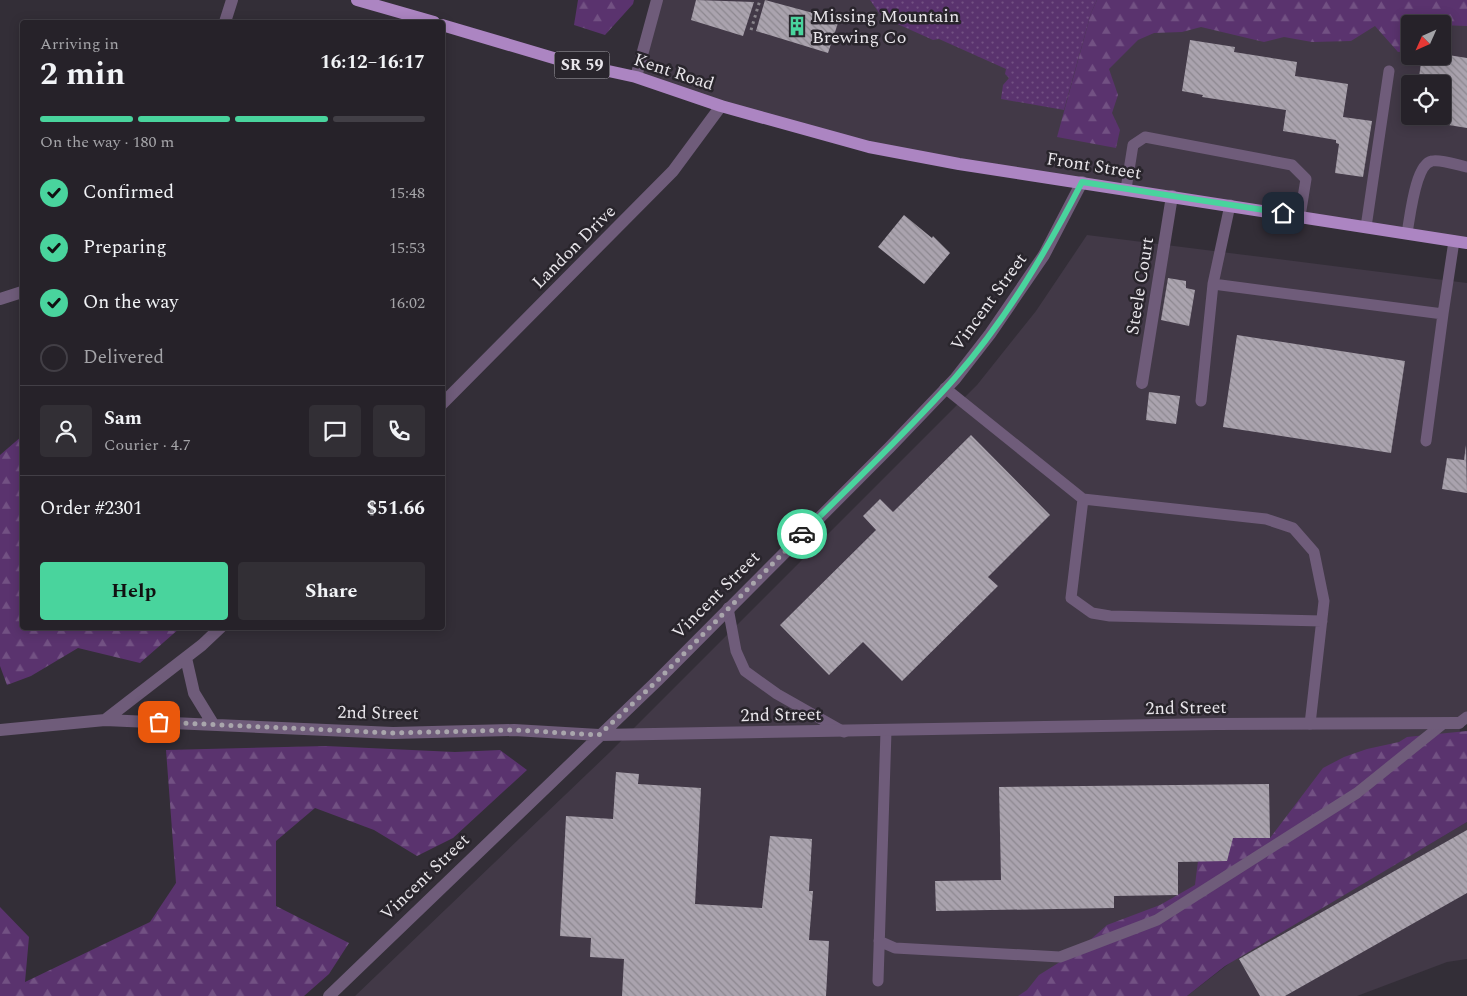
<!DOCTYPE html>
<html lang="en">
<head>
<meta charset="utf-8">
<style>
  :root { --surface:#262229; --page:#322f35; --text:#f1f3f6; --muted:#a4a4a8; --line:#423f46; --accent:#49d49d }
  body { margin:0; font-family:Spectral,serif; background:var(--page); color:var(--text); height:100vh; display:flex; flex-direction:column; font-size:19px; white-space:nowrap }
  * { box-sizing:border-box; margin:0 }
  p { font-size:16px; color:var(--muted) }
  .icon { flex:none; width:28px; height:28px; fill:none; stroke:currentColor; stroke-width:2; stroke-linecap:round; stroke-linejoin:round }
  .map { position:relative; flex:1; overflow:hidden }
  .sheet { position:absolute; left:20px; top:20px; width:425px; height:610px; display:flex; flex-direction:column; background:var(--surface); border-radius:5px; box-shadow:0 2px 12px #0003,0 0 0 1px var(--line) }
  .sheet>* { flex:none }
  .needle { width:32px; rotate:225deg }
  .controls { position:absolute; left:1401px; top:15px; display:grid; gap:10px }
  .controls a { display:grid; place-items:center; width:50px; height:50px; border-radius:5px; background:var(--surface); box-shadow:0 2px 12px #0003,0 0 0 1px var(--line); font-size:25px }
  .pin { position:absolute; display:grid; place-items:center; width:42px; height:42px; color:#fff; margin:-21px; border-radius:10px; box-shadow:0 2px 8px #0006 }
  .courier { position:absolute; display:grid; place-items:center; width:50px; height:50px; margin:-25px; border:4px solid #49d49d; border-radius:50%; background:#fff; color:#222; box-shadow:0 1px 6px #0007 }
  .headline em { font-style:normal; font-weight:700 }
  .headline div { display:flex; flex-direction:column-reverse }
  .headline { display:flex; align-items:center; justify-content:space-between; height:85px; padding:0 20px }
  h1 { font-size:32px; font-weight:700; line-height:38px }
  .bar { display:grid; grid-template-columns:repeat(4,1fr); gap:8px 5px; align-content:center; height:60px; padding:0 20px }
  .bar i { height:6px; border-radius:4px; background:var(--line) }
  .bar .on { background:var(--accent) }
  .bar p { grid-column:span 4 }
  .line { display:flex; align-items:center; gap:12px; padding:0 20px; border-top:1px solid var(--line) }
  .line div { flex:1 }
  .round { display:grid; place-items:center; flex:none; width:52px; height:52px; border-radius:5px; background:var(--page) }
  ol { padding:0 20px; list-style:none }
  li { display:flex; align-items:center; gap:15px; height:55px }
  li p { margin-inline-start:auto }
  li .icon { padding:5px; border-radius:50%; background:var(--accent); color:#111; stroke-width:4 }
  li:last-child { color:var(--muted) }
  li i { width:28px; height:28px; border:2px solid var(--line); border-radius:50% }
  .button { display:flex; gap:10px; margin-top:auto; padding:10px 20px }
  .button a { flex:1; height:58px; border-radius:5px; background:var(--accent); color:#111; font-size:20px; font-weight:700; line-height:58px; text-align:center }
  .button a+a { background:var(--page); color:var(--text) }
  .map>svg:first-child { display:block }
  .built { fill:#423947; fill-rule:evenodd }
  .grass { fill:url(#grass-dots) }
  .forest { fill:url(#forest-firs) }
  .building { fill:url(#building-back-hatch) }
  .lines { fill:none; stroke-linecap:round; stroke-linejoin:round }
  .path { stroke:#89858c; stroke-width:3; stroke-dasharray:2.5 4; stroke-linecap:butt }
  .lane { stroke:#6f5c7a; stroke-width:11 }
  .street { stroke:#6f5c7a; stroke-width:12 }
  .primary { stroke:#ac85c2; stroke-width:12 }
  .done { stroke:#a9a6ac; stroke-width:5; stroke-dasharray:0 9 }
  .route { stroke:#49d49d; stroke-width:6 }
  .labels { text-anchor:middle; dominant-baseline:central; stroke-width:5; stroke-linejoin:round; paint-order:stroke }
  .shield { fill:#29252c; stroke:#afacb2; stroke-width:1 }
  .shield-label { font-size:16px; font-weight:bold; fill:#e9e6eb }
  .poi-label { font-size:18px; fill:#e9e6eb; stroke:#29252c; text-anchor:start }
  .street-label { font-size:18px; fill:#e9e6eb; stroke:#29252c }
</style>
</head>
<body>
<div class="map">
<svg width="1467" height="996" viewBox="0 0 1467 996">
  <defs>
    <pattern id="grass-dots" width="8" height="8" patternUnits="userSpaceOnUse" patternTransform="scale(1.25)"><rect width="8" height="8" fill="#5a336e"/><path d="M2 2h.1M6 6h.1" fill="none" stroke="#725183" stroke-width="1.8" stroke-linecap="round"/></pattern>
    <pattern id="forest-firs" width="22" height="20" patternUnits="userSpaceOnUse" patternTransform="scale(1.25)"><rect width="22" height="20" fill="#5a336e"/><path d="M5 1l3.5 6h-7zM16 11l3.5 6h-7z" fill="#725183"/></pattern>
    <pattern id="building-back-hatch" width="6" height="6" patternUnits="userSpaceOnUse" patternTransform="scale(1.25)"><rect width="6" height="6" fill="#aaa3ae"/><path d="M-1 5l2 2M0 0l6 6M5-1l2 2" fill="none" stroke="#8c878f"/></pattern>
  </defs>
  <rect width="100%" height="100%" fill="#332e37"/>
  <path class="built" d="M657,0H1467V243L869,147L636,77ZM1410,24H1442V56H1410ZM1410,84H1442V116H1410Z
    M1087,235L1467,283V724H1460L1458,799L1114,996H355L610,752L977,385L1036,311Z
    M1467,822V959L1447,962L1357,996H1187L1235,959Z"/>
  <path class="grass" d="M870,0H1097L1091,13L1064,110L1001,99L1003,85L1009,78L1005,74L1006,69L939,39L933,40L882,17Z"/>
  <path class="forest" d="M578,0H634L633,4L605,35L574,25Z
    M1097,0H1467V26L1410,24V51L1398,52L1375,26L1351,41L1312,42L1284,37L1264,42L1201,27L1182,32L1154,33L1138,40L1109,69L1118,95L1112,113L1120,130L1116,148L1057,137L1091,13Z
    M22,436V628H180L140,663L78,648L31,676L7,685L0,666V455Z
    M1467,731V822L1225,966L1187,996H1018L1027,990L1039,975L1079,950L1107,925L1160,905L1195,885L1198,861L1233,838H1270L1323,768L1344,757L1367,749L1399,742L1407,737Z
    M326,746L455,752L500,750L527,770L453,838L417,856L374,830L315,808L276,841V906L349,943L329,974L304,996H0V907L29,937L25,982L150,922L176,883L166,750Z"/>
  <path class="building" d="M696,0L754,2L743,36L691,20Z
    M765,0L839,20L828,53L756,31Z
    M1190,40L1235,47L1234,52L1297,62L1295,76L1348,84L1343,117L1372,121L1363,177L1335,173L1339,144L1336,143V140L1283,131L1286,110L1202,97L1203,95L1182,91Z
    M1442,54L1467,58V128L1412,119L1413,116H1442V84H1418L1422,56H1442Z
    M904,215L932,238L933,236L950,253L924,284L878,247Z
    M1168,278L1186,281V288L1195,290L1189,326L1161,320Z
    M1237,335L1405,361L1391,453L1223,427Z
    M1149,392L1180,396L1176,424L1146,420Z
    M971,435L1050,515L988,577L998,586L902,681L863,642L829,675L780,625L876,530L863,516L880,499L893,512Z
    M1466,445L1467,493L1442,489L1447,458L1464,460Z
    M616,772L639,774L638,784L701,788L695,904L762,908L770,836L812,839L809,891H813L809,940L829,941L826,996H622L624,959L590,957L591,938L560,936L566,816L613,819Z
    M1269,784L1270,838H1233L1227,861L1178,862V895L1114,896V908L936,911L935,881L1001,880L999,787Z
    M1467,830V893L1285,996H1260L1239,959Z"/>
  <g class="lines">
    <path class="path" d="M751,30L760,0"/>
    <path class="lane" d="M1126,189L1133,145L1145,137L1292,165L1306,179L1300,216
      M1230,205L1213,284L1443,314L1454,241
      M1366,227L1389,71
      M1407,233C1410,218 1415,164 1432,161C1441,159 1457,165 1467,167
      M945,388L1083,499L1266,519L1293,528L1314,552L1324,601L1310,724
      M1201,401L1213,284
      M1426,441L1443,314
      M1083,499L1071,598L1092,613L1110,616L1322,621
      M728,608L736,651L745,671L777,694L844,732
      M1459,723L1467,717
      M879,941L895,948L1060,957L1157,920L1357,793L1444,723
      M878,981L886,731"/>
    <path class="street" d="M225,22L232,0
      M636,77L657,0
      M0,299L22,292
      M1142,383L1172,196
      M442,404L673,171L721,106
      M186,658L194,693L213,724
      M105,720L393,733L514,730L599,735L1217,724L1459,723
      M0,730L105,720L202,645L220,628
      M329,996L657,681L890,447L955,379L990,334L1044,255L1082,182"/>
    <path class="primary" d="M357,0L434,22
      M442,25L567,62L636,77L721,106L869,147L959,164L1467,243"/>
  </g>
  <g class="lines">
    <path class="done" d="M159,722L393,733L514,730L599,735L657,681L802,534"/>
    <path class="route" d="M802,534C853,483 906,433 954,379C1006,320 1046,252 1082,182L1283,213"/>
  </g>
  <defs>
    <symbol id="building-bare" viewBox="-9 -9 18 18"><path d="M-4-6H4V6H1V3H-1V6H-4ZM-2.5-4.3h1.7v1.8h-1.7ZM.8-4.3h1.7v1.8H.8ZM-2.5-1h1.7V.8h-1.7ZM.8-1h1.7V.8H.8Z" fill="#49d49d" stroke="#29252c" stroke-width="2.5" paint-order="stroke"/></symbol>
  </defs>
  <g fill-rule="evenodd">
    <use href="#building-bare" x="783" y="12" width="28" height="28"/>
  </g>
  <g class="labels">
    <rect class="shield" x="554.5" y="51.5" width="55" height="27" rx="4"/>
    <g class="shield-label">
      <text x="582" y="65">SR 59</text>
    </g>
    <g class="poi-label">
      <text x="812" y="16">Missing Mountain<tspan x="812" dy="21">Brewing Co</tspan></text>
    </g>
    <g class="street-label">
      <text transform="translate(674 72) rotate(18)">Kent Road</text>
      <text transform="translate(1094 166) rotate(9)">Front Street</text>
      <text transform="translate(574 247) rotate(-45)">Landon Drive</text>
      <text transform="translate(1140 286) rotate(-81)">Steele Court</text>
      <text transform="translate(989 302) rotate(-54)">Vincent Street</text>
      <text transform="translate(716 595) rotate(-45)">Vincent Street</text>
      <text transform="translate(1186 708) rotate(-1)">2nd Street</text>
      <text transform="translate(378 713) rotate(1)">2nd Street</text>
      <text transform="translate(781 715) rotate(-1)">2nd Street</text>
      <text transform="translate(425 877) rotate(-44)">Vincent Street</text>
    </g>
  </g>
</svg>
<div class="controls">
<a><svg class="needle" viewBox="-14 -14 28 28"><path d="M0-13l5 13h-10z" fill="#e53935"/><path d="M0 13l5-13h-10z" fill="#a4a4a8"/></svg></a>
<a><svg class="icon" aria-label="locate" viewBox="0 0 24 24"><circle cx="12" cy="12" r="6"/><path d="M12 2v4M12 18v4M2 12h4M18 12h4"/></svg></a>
</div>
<div class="pin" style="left:159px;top:722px;background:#ea580c"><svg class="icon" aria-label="bag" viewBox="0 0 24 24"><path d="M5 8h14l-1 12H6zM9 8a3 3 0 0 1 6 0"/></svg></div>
<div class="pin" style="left:1283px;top:213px;background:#1f2937"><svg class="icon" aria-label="home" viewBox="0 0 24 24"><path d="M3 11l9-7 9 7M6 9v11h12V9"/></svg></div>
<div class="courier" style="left:802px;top:534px"><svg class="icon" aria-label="car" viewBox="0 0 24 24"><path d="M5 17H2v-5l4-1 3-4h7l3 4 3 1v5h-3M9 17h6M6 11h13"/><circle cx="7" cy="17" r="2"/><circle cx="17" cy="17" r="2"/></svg></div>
<section class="sheet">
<div class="headline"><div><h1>2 min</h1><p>Arriving in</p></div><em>16:12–16:17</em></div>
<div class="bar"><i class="on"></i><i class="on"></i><i class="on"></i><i></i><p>On the way · 180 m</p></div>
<ol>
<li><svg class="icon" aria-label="check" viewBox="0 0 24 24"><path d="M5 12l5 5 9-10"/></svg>Confirmed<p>15:48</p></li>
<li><svg class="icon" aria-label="check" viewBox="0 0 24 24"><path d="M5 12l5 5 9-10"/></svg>Preparing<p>15:53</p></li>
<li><svg class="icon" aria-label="check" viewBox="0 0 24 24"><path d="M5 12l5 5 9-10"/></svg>On the way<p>16:02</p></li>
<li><i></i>Delivered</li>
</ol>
<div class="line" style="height:90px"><a class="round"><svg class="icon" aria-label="person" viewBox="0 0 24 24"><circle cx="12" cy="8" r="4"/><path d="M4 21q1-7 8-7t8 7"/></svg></a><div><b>Sam</b><p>Courier · 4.7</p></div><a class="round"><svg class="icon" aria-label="chat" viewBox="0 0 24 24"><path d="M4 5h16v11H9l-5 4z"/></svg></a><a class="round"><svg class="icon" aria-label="phone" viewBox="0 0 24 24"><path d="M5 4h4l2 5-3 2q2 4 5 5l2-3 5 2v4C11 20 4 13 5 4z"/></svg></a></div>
<div class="line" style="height:65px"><div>Order #2301</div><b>$51.66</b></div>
<div class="button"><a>Help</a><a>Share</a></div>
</section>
</div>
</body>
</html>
